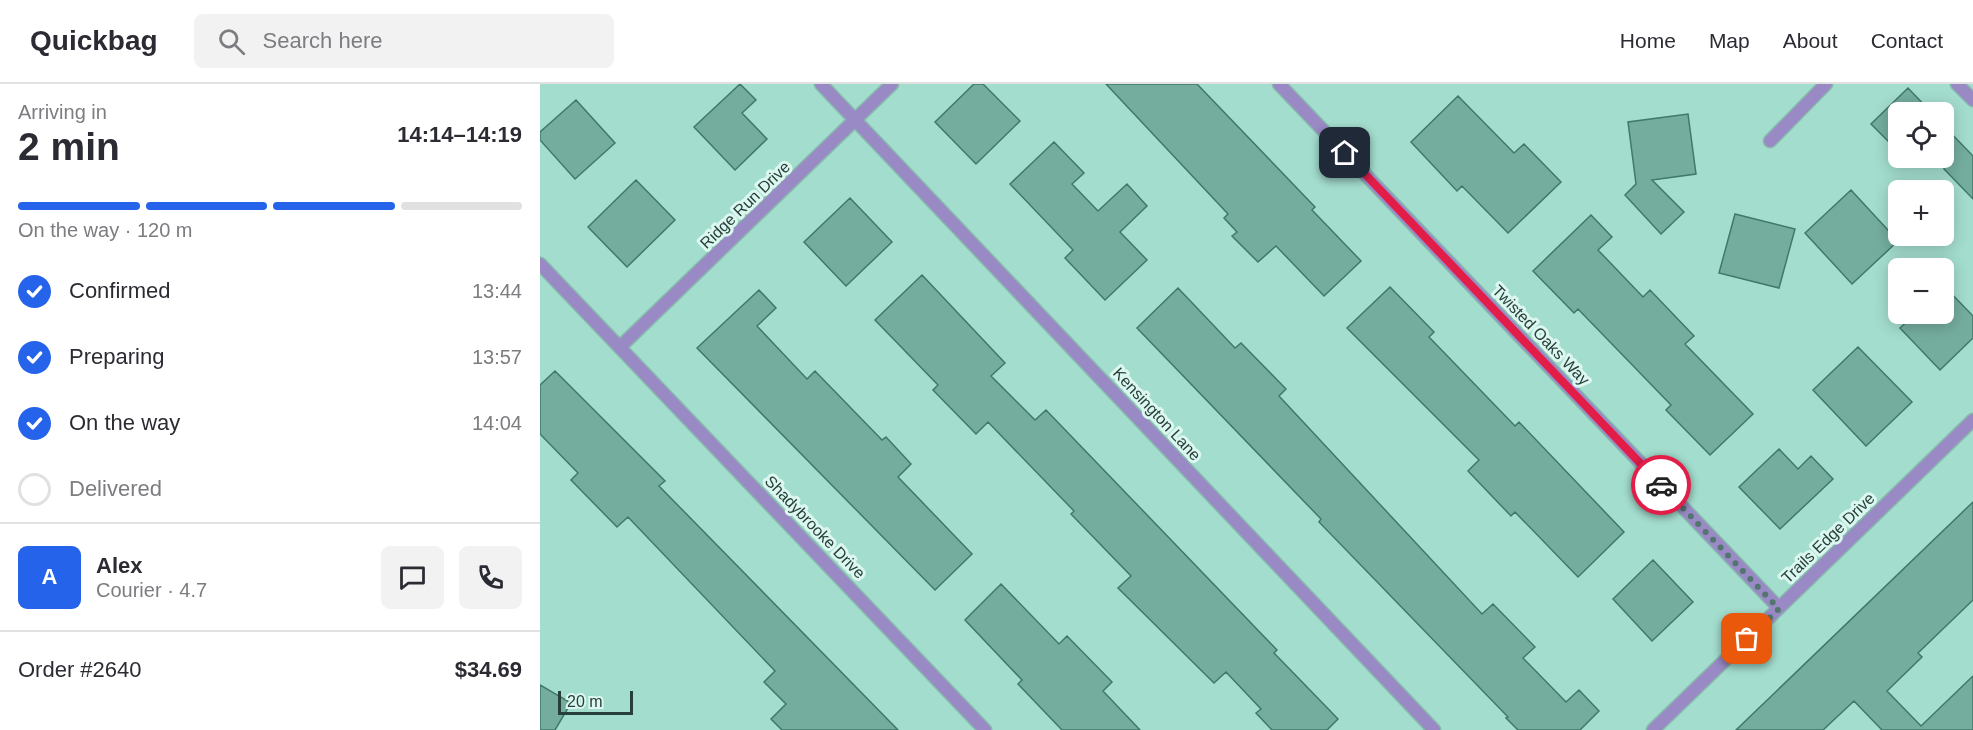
<!DOCTYPE html>
<html lang="en">
<head>
<meta charset="utf-8">
<style>
  :root { --surface:#fff; --page:#f2f2f3; --text:#2b2b33; --muted:#7c7c81; --line:#e1e1e2; --accent:#2563eb }
  body { margin:0; font-family:Arial,sans-serif; background:var(--page); color:var(--text); height:100vh; display:flex; flex-direction:column; font-size:22px; white-space:nowrap }
  * { box-sizing:border-box; margin:0 }
  p { font-size:20px; color:var(--muted) }
  .icon { flex:none; width:33px; height:33px; fill:none; stroke:currentColor; stroke-width:2; stroke-linecap:round; stroke-linejoin:round }
  .map { position:relative; flex:1; overflow:hidden }
  .side { display:flex; flex-direction:column; background:var(--surface); width:540px }
  .side>* { flex:none }
  .fabs { position:absolute; left:1348px; top:18px; display:grid; gap:12px }
  .fabs a { display:grid; place-items:center; width:66px; height:66px; border-radius:9px; background:var(--surface); box-shadow:0 3px 15px #0003; font-size:30px }
  .scale { position:absolute; left:18px; bottom:15px; width:75px; box-sizing:border-box; padding-left:6px; border:3px solid #273f39; border-top:0; font-size:16px; line-height:21px; white-space:nowrap; color:#273f39; -webkit-text-stroke:4px #dbf7ef; paint-order:stroke }
  .pin { position:absolute; display:grid; place-items:center; width:51px; height:51px; color:#fff; margin:-26px; border-radius:12px; box-shadow:0 3px 9px #0006 }
  .courier { position:absolute; display:grid; place-items:center; width:60px; height:60px; margin:-30px; border:4px solid #e11d48; border-radius:50%; background:#fff; color:#222; box-shadow:0 2px 8px #0007 }
  .summary em { font-style:normal; font-weight:800 }
  .summary div { display:flex; flex-direction:column-reverse }
  .summary { display:flex; align-items:center; justify-content:space-between; height:102px; padding:0 18px }
  h1 { font-size:39px; font-weight:800; line-height:45px }
  .bar { display:grid; grid-template-columns:repeat(4,1fr); gap:9px 6px; align-content:center; height:72px; padding:0 18px }
  .bar i { height:8px; border-radius:4px; background:var(--line) }
  .bar .active { background:var(--accent) }
  .bar p { grid-column:span 4 }
  .line { display:flex; align-items:center; gap:15px; padding:0 18px; border-top:2px solid var(--line) }
  .line div { flex:1 }
  .round { display:grid; place-items:center; flex:none; width:63px; height:63px; border-radius:9px; background:var(--page) }
  ol { padding:0 18px; list-style:none }
  li { display:flex; align-items:center; gap:18px; height:66px }
  li p { margin-inline-start:auto }
  li .icon { padding:6px; border-radius:50%; background:var(--accent); color:#fff; stroke-width:4 }
  li:last-child { color:var(--muted) }
  li i { width:33px; height:33px; border:3px solid var(--line); border-radius:50% }
  header { display:flex; align-items:center; gap:36px; box-sizing:border-box; height:84px; padding:0 30px; background:var(--surface); border-bottom:2px solid var(--line) }
  header strong { font-size:28px }
  nav { display:flex; gap:33px; margin-inline-start:auto; font-size:21px }
  .search { width:420px; height:54px; background:var(--page); display:flex; align-items:center; gap:15px; box-sizing:border-box; padding:0 21px; border-radius:9px; color:var(--muted); font-size:22px }
  main { display:flex; flex:1; min-height:0 }
  .map>svg:first-child { display:block }
  .building { fill:#74ad9e; stroke:#40786b; stroke-width:1.5 }
  .lines { fill:none; stroke-linecap:round; stroke-linejoin:round }
  .minor-casing { stroke:#88baad; stroke-width:15 }
  .minor { stroke:#9989c5; stroke-width:12 }
  .done { stroke:#52766d; stroke-width:6; stroke-dasharray:0 10.8 }
  .route { stroke:#e11d48; stroke-width:8 }
  .labels { text-anchor:middle; dominant-baseline:central; stroke-width:6; stroke-linejoin:round; paint-order:stroke }
  .street-label { font-size:16px; fill:#273f39; stroke:#dbf7ef }
</style>
</head>
<body>
<header>
<strong>Quickbag</strong>
<div class="search"><svg class="icon" aria-label="search" viewBox="0 0 24 24"><circle cx="10" cy="10" r="6"/><path d="M15 15l6 6"/></svg>Search here</div>
<nav><a>Home</a><a>Map</a><a>About</a><a>Contact</a></nav>
</header>
<main>
<section class="side">
<div class="summary"><div><h1>2 min</h1><p>Arriving in</p></div><em>14:14–14:19</em></div>
<div class="bar"><i class="active"></i><i class="active"></i><i class="active"></i><i></i><p>On the way · 120 m</p></div>
<ol>
<li><svg class="icon" aria-label="check" viewBox="0 0 24 24"><path d="M5 12l5 5 9-10"/></svg>Confirmed<p>13:44</p></li>
<li><svg class="icon" aria-label="check" viewBox="0 0 24 24"><path d="M5 12l5 5 9-10"/></svg>Preparing<p>13:57</p></li>
<li><svg class="icon" aria-label="check" viewBox="0 0 24 24"><path d="M5 12l5 5 9-10"/></svg>On the way<p>14:04</p></li>
<li><i></i>Delivered</li>
</ol>
<div class="line" style="height:108px"><b class="round" style="background:var(--accent);color:#fff">A</b><div><b>Alex</b><p>Courier · 4.7</p></div><a class="round"><svg class="icon" aria-label="chat" viewBox="0 0 24 24"><path d="M4 5h16v11H9l-5 4z"/></svg></a><a class="round"><svg class="icon" aria-label="phone" viewBox="0 0 24 24"><path d="M5 4h4l2 5-3 2q2 4 5 5l2-3 5 2v4C11 20 4 13 5 4z"/></svg></a></div>
<div class="line" style="height:78px"><div>Order #2640</div><b>$34.69</b></div>
</section>
<div class="map">
<svg width="1433" height="646" viewBox="0 0 1433 646">
  <rect width="100%" height="100%" fill="#a3ddce"/>
  <path class="building" d="M200,0L216,16L202,29L227,55L195,86L154,43Z
    M434,0H443L480,37L436,80L395,38Z
    M566,0H657L775,123L772,126L821,177L784,212L736,162L718,178L692,152L697,148L684,134L688,130Z
    M1368,4L1391,28H1359V68L1331,40Z
    M918,12L974,69L984,60L1021,98L968,149L922,102L917,107L871,58Z
    M36,16L75,59L35,95L0,56V48Z
    M1148,30L1156,90L1112,96L1144,128L1121,150L1085,111L1096,100L1088,38Z
    M1404,42L1433,72V115L1404,85Z
    M514,58L544,89L532,100L558,127L587,100L607,122L580,148L607,176L565,216L525,174L533,166L470,100Z
    M96,96L135,136L87,183L48,143Z
    M1311,106L1358,157L1312,200L1265,149Z
    M310,114L352,158L306,202L264,158Z
    M1195,130L1255,145L1239,204L1179,189Z
    M1051,131L1072,153L1058,166L1103,213L1110,206L1154,252L1145,260L1213,330L1170,371L1126,326L1131,321L1038,225L1034,229L993,187Z
    M382,191L465,279L451,292L495,336L506,326L737,566L734,569L798,635L787,646H732L716,629L721,625L686,588L674,599L578,504L591,492L531,430L534,427L448,338L436,350L393,306L398,301L335,236Z
    M1404,202L1433,232V254L1400,286L1360,244L1375,230H1404Z
    M850,203L894,248L889,253L975,342L979,338L1084,448L1038,493L975,428L971,432L928,387L939,376L807,244Z
    M638,204L695,264L701,259L746,305L739,312L942,530L953,520L995,563L983,574L1026,618L1039,606L1059,627L1040,646H978L966,634L968,633L779,438L781,435L597,244Z
    M219,206L236,224L217,242L267,295L275,287L342,356L346,353L371,380L358,393L432,470L395,506L157,264Z
    M1318,263L1372,318L1326,362L1273,306Z
    M15,287L125,397L119,402L358,646H242L231,635L246,620L224,598L235,587L88,433L77,443L31,396L38,389L0,350V301Z
    M1239,365L1258,385L1271,372L1293,395L1240,445L1199,403Z
    M1433,418V516L1378,569L1382,573L1347,607L1381,642L1433,592V646H1342L1314,617L1283,646H1196Z
    M1113,476L1153,518L1112,557L1073,515Z
    M461,500L519,560L527,552L572,598L563,607L600,646H522L478,600L482,596L425,536Z
    M0,601L31,619L15,646H0Z"/>
  <g class="lines">
    <defs>
      <path id="minor" d="M281,0L894,646
        M739,0L1239,524
        M1417,0L1433,16
        M1230,57L1286,0
        M0,180L445,646
        M80,263L352,0
        M1113,646L1433,336"/>
    </defs>
    <use href="#minor" class="minor-casing"/>
    <use href="#minor" class="minor"/>
  </g>
  <g class="lines">
    <path class="done" d="M1121,401L1239,525L1207,555"/>
    <path class="route" d="M805,69L1121,401"/>
  </g>
  <g class="labels">
    <g class="street-label">
      <text transform="translate(205 121) rotate(-44)">Ridge Run Drive</text>
      <text transform="translate(1001 251) rotate(46)">Twisted Oaks Way</text>
      <text transform="translate(617 330) rotate(47)">Kensington Lane</text>
      <text transform="translate(275 443) rotate(46)">Shadybrooke Drive</text>
      <text transform="translate(1288 454) rotate(-44)">Trails Edge Drive</text>
    </g>
  </g>
</svg>
<div class="fabs">
<a><svg class="icon" aria-label="locate" viewBox="0 0 24 24"><circle cx="12" cy="12" r="6"/><path d="M12 2v4M12 18v4M2 12h4M18 12h4"/></svg></a>
<a>+</a>
<a>−</a>
</div>
<div class="scale">20 m</div>
<div class="pin" style="left:1207px;top:555px;background:#ea580c"><svg class="icon" aria-label="bag" viewBox="0 0 24 24"><path d="M5 8h14l-1 12H6zM9 8a3 3 0 0 1 6 0"/></svg></div>
<div class="pin" style="left:805px;top:69px;background:#1f2937"><svg class="icon" aria-label="home" viewBox="0 0 24 24"><path d="M3 11l9-7 9 7M6 9v11h12V9"/></svg></div>
<div class="courier" style="left:1121px;top:401px"><svg class="icon" aria-label="car" viewBox="0 0 24 24"><path d="M5 17H2v-5l4-1 3-4h7l3 4 3 1v5h-3M9 17h6M6 11h13"/><circle cx="7" cy="17" r="2"/><circle cx="17" cy="17" r="2"/></svg></div>
</div>
</main>
</body>
</html>
